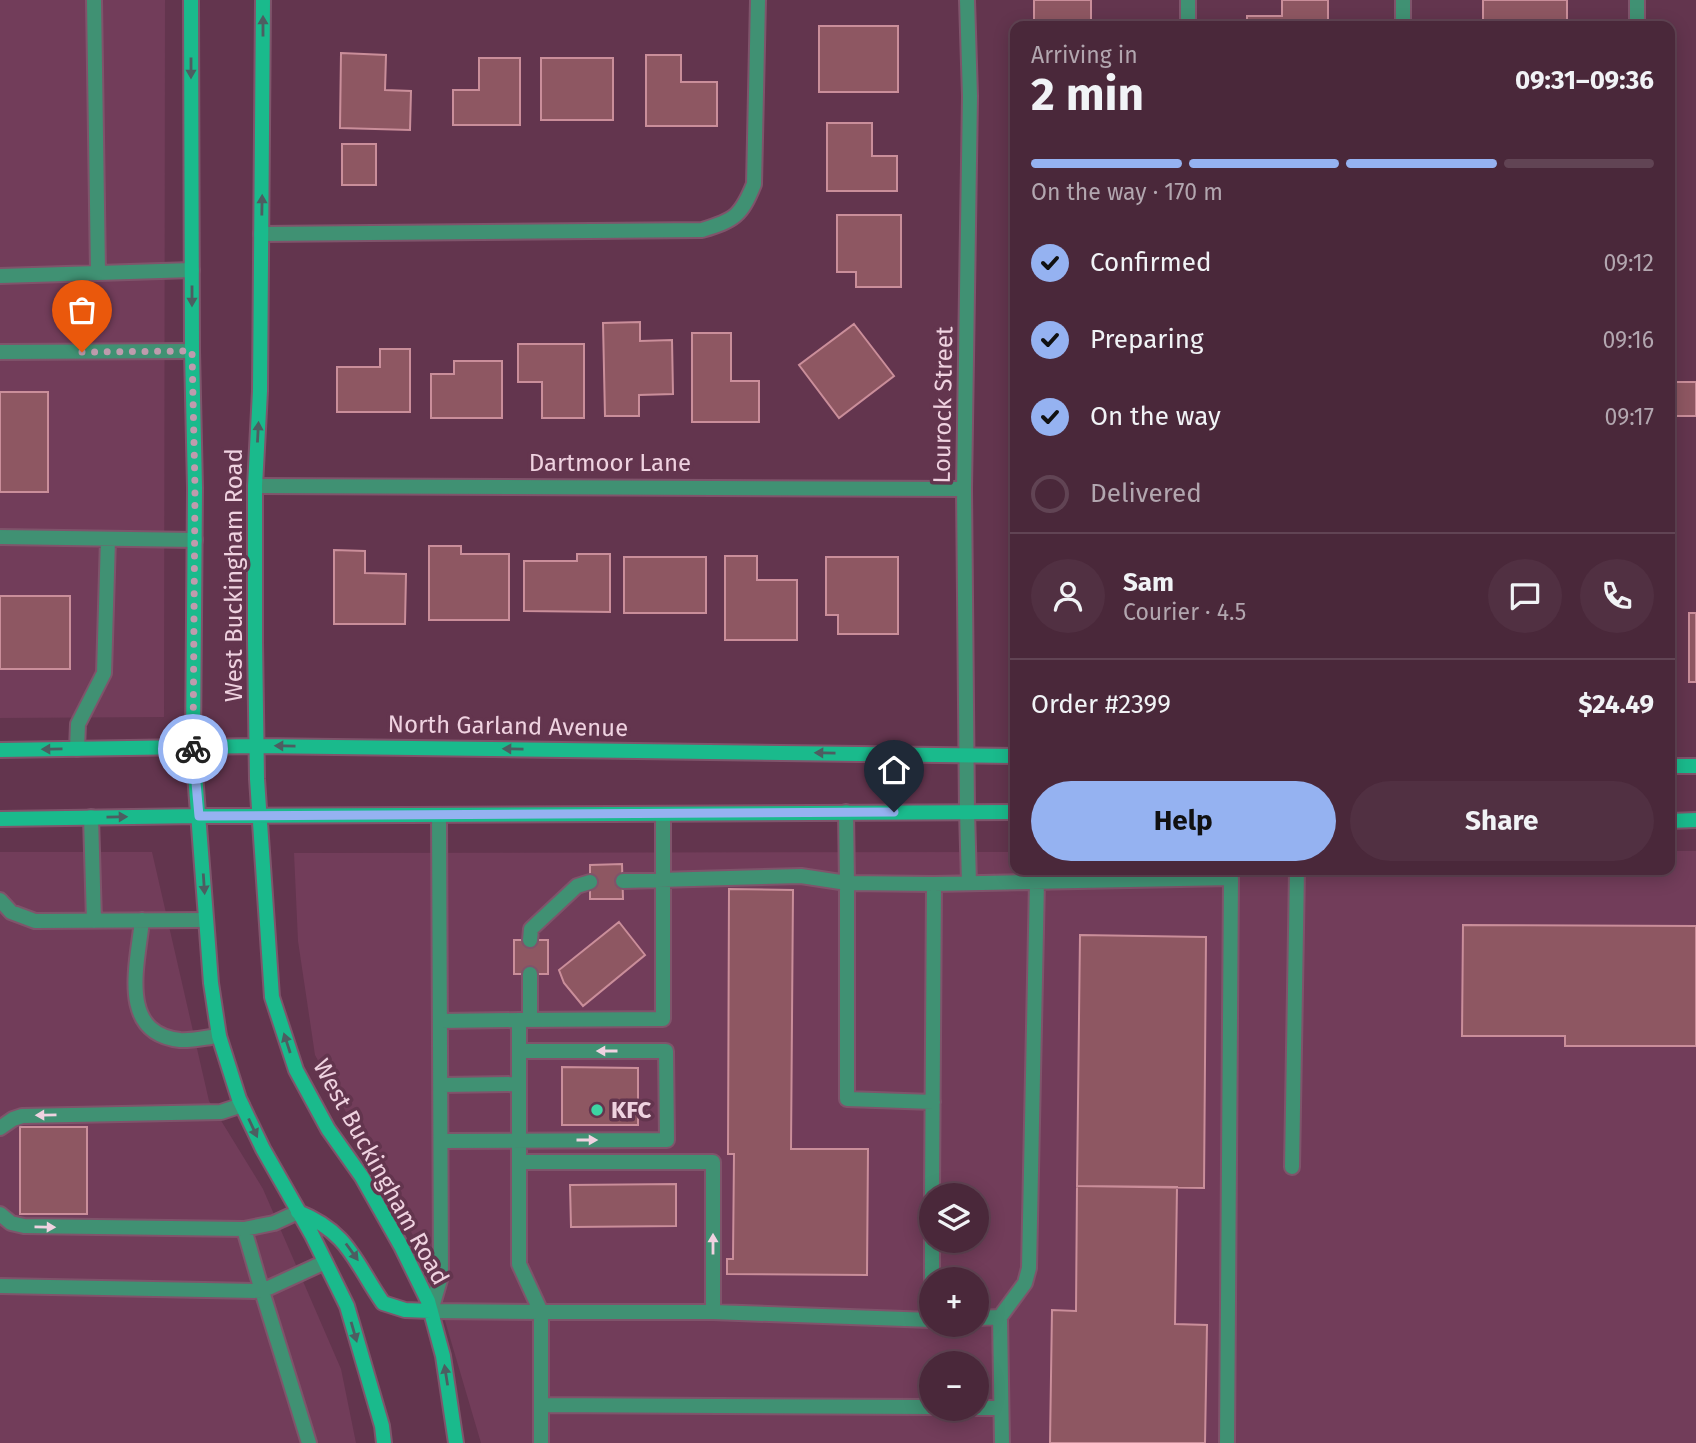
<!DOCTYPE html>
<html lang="en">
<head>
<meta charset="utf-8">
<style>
  :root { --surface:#4a283a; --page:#513042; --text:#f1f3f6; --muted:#b2a6af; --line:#614454; --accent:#95b2f1 }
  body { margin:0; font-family:"Fira Sans",sans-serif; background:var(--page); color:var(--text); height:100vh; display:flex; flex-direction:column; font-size:26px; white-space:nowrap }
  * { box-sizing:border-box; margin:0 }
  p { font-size:23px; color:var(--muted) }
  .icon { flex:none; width:38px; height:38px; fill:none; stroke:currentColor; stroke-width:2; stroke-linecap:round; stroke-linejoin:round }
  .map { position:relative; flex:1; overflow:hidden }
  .drawer { position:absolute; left:1010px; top:21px; width:665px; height:854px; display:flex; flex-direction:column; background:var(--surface); border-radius:14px; box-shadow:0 4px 18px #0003,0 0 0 2px var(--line) }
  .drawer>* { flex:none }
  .fabs { position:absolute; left:919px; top:1183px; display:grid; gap:14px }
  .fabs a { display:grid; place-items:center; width:70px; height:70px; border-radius:50%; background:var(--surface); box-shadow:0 4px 18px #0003,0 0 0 2px var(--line); font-size:35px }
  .pin { position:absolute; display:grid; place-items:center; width:60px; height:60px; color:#fff; margin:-72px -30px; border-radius:50% 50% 50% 0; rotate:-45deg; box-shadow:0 0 7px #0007 }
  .pin .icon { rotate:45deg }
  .courier { position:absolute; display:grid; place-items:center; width:70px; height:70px; margin:-35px; border:5px solid #95b2f1; border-radius:50%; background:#fff; color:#222; box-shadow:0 2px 9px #0007 }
  .head em { font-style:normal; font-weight:700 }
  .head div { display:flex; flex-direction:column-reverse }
  .head { display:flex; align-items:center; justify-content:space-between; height:119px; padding:0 21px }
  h1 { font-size:46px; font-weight:700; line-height:52px }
  .bar { display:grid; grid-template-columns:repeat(4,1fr); gap:10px 7px; align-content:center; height:84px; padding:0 21px }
  .bar i { height:9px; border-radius:5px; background:var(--line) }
  .bar .on { background:var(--accent) }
  .bar p { grid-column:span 4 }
  .line { display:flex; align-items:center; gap:18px; padding:0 21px; border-top:2px solid var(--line) }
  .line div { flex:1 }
  .round { display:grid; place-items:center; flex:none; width:74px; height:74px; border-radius:37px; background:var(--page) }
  ol { padding:0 21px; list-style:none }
  li { display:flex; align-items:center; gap:21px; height:77px }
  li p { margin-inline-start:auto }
  li .icon { padding:7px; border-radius:50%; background:var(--accent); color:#111; stroke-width:4 }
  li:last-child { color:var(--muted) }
  li i { width:38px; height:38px; border:4px solid var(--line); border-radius:50% }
  .cta { display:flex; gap:14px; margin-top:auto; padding:14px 21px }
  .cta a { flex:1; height:80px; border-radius:42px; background:var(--accent); color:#111; font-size:28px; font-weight:700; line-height:80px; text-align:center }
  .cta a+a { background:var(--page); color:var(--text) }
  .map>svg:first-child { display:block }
  .built { fill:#723d5a; fill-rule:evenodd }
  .building { fill:#8e5762; stroke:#ca8e9a; stroke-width:2 }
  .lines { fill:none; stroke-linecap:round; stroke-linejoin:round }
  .service-casing { stroke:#7f546b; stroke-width:18 }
  .minor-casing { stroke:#7f546b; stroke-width:18 }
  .secondary-casing { stroke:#7f546b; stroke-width:18 }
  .service { stroke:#409173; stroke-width:14 }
  .minor { stroke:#409173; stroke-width:14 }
  .secondary { stroke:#1aba8c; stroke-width:14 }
  .oneway { fill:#4d5d61 }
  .oneway2 { fill:#efd2e0 }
  .done { stroke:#be9bad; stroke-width:7; stroke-dasharray:0 12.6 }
  .route { stroke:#95b2f1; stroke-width:9 }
  .poi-dot { fill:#3dd4a3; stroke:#63354e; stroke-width:2.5 }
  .labels { text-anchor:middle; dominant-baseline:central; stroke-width:7; stroke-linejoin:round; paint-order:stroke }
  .street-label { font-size:24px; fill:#efd2e0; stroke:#63354e }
  .poi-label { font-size:24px; font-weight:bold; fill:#efd2e0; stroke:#63354e; text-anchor:start }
</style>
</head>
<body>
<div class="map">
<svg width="1696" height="1443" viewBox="0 0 1696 1443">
  <rect width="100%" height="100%" fill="#63354e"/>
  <path class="built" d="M0,0H165L164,717L0,718Z
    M1670,851H1696V1443H481L428,1263L315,1055L298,941L294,853L1015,852V870H1670ZM931,1195H976V1241H931ZM931,1279H976V1325H931ZM931,1363H976V1409H931Z
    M0,852H152L209,1101L263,1189L341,1369L356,1443H0Z"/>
  <path class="building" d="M1034,0H1091V26H1034Z
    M1282,0H1328V26H1247V16H1282Z
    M1483,0H1567V24H1483Z
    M819,26H898V92H819Z
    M341,53L386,55L385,90L411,91L410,130L340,128Z
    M646,55H681V82H717V126H646Z
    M479,58H520V125H453V90H479Z
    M541,58H613V120H541Z
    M827,123H872V156H897V191H827Z
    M342,144H376V185H342Z
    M837,215H901V287H856V272H837Z
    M640,322V341L672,340L673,394L639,395V416H605L603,323Z
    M854,324L894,376L839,418L799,365Z
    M692,333H731V381H759V422H692Z
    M518,344H584V418H542V382H518Z
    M380,349H410V412H337V367H380Z
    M454,361H502V418H431V374H454Z
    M1674,382H1696V416H1674Z
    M0,392H48V492H0Z
    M429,546H461V554H509V620H429Z
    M334,550L365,551V573L406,574L405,624H334Z
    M577,554H610V612L524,611V561H577Z
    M725,556H757V580H797V640H725Z
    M624,557H706V613H624Z
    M826,557H898V634H838V615H826Z
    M0,596H70V669H0Z
    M1689,613H1696V682H1689Z
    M622,864L623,899H590V865Z
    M729,889L793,890L791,1149H868L867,1275L727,1274V1259H733L734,1154H728Z
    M619,922L645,955L583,1006L564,983L559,970Z
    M1463,925L1696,926V1046H1565V1036H1462Z
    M1080,935L1206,937L1204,1188L1077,1186Z
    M514,940H548V974H514Z
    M562,1067L638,1068V1125H562Z
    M20,1127H87V1214H20Z
    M676,1184V1226L571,1227L570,1185Z
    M1077,1186L1177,1187L1175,1324L1207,1325L1205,1443H1050L1052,1310L1076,1311Z"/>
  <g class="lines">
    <defs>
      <path id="service" d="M1188,26V0
        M1637,26V0
        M261,234L702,230C735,220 741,216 754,184L758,0
        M98,273L192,270
        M0,276L98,273L94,0
        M0,352L192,351
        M0,537L195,540
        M77,749L78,724L104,673L108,539
        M967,811L969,883
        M846,812L847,883L934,884L932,1195
        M439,815L441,1276L431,1311L541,1312V1443
        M91,817L94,921
        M623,881L801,876L847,883V1099L933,1102
        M934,884L1231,878L1227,1443
        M0,900L11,912L35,921L206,920
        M142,920C138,963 117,1033 180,1040C192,1041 207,1037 219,1036
        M530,940L531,929L577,886L590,882
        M530,974V1020
        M519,1020L663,1019V814
        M440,1021L519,1020V1264L541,1312H713L931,1320
        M441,1085L519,1084
        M0,1128L13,1119L22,1116L221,1112L242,1105
        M441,1141L667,1140L666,1051H519
        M519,1162H713V1312
        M1292,1167L1297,870
        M0,1214L11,1223L24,1226L244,1229L274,1223L298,1212
        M244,1229L262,1291L325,1262
        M932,1279V1241
        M0,1286L262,1291L309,1443
        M1000,1317L1025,1283L1029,1268L1037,881
        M976,1318L1000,1317L1002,1443
        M541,1405L931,1407
        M976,1408H1001"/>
      <path id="minor" d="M1403,26V0
        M255,486L964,489
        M967,811L964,489L970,96L967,0"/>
      <path id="secondary" d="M191,0L192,351L195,488L193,748L211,983L219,1036L239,1099L263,1149L312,1235L347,1306L382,1426L384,1443
        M263,0L260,391L255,486V642L257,779L272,997L296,1070L328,1129L362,1177L401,1246L428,1301L443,1356L456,1443
        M0,750L258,746L1015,756
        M1670,766H1696
        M0,819L199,816L1015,812
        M1670,821L1696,820
        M298,1212C349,1232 355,1263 383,1303L405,1310L431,1311"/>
    </defs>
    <use href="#service" class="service-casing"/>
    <use href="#minor" class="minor-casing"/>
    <use href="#secondary" class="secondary-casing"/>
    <use href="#service" class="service"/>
    <use href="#minor" class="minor"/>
    <use href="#secondary" class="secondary"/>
  </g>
  <defs><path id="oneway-solid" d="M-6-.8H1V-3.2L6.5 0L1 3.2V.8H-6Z" transform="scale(1.75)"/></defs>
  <g class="oneway">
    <use href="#oneway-solid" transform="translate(263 26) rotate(-90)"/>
    <use href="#oneway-solid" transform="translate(191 68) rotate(90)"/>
    <use href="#oneway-solid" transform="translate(262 205) rotate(-89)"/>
    <use href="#oneway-solid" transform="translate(192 296) rotate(90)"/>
    <use href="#oneway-solid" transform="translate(258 432) rotate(-87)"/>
    <use href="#oneway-solid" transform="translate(285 746) rotate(-179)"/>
    <use href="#oneway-solid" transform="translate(52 749) rotate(179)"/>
    <use href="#oneway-solid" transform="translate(513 749) rotate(-179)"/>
    <use href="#oneway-solid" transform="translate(825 753) rotate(-179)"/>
    <use href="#oneway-solid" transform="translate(117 817) rotate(-1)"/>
    <use href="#oneway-solid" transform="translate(204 884) rotate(86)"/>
    <use href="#oneway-solid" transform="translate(287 1043) rotate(-108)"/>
    <use href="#oneway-solid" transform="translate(253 1128) rotate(65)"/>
    <use href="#oneway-solid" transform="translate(352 1252) rotate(54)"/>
    <use href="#oneway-solid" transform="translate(354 1332) rotate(74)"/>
    <use href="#oneway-solid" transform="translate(446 1375) rotate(-99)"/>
  </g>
  <g class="oneway2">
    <use href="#oneway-solid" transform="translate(607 1051) rotate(180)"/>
    <use href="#oneway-solid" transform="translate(46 1115) rotate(179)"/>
    <use href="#oneway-solid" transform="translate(587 1140)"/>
    <use href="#oneway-solid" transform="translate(45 1227) rotate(1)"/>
    <use href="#oneway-solid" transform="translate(713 1244) rotate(-90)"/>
  </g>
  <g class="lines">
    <path class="done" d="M82,352L192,351L195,488L193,749"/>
    <path class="route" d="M193,749L199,816L894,812"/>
  </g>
  <circle class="poi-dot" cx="597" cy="1110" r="7"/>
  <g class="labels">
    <g class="street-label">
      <text transform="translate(943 405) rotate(-89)">Lourock Street</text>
      <text x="610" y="463">Dartmoor Lane</text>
      <text transform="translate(234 575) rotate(-90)">West Buckingham Road</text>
      <text transform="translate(508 726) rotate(1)">North Garland Avenue</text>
      <text transform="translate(381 1172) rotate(61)">West Buckingham Road</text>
    </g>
    <g class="poi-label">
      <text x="611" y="1110">KFC</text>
    </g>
  </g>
</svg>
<div class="fabs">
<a><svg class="icon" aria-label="layers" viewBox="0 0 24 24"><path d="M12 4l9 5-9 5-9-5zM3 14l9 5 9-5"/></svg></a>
<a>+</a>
<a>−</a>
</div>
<div class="pin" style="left:82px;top:352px;background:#ea580c"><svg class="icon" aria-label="bag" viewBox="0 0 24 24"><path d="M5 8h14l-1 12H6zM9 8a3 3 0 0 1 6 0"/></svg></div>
<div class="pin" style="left:894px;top:812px;background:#1f2937"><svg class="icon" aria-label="home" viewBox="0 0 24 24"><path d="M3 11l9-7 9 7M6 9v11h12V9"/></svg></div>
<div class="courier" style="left:193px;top:749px"><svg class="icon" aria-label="bike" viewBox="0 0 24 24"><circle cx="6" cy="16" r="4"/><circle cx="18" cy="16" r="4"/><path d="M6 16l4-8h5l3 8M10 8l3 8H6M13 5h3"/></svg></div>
<section class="drawer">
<div class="head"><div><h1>2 min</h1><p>Arriving in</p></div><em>09:31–09:36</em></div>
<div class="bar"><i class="on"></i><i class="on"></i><i class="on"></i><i></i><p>On the way · 170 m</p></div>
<ol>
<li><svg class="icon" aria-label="check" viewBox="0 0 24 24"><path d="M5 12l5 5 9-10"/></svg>Confirmed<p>09:12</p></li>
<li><svg class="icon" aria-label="check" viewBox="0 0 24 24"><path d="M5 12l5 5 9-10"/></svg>Preparing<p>09:16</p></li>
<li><svg class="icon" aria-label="check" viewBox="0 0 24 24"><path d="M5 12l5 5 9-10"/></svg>On the way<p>09:17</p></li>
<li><i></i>Delivered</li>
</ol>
<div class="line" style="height:126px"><a class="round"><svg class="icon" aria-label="person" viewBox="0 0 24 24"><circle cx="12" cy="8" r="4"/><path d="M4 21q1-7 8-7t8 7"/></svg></a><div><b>Sam</b><p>Courier · 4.5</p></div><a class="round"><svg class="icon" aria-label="chat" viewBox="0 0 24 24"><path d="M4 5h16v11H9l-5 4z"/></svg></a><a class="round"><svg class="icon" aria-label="phone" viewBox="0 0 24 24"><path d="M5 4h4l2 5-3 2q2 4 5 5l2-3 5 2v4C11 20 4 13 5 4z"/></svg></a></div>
<div class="line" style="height:91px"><div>Order #2399</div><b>$24.49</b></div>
<div class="cta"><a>Help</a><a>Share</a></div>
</section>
</div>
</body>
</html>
